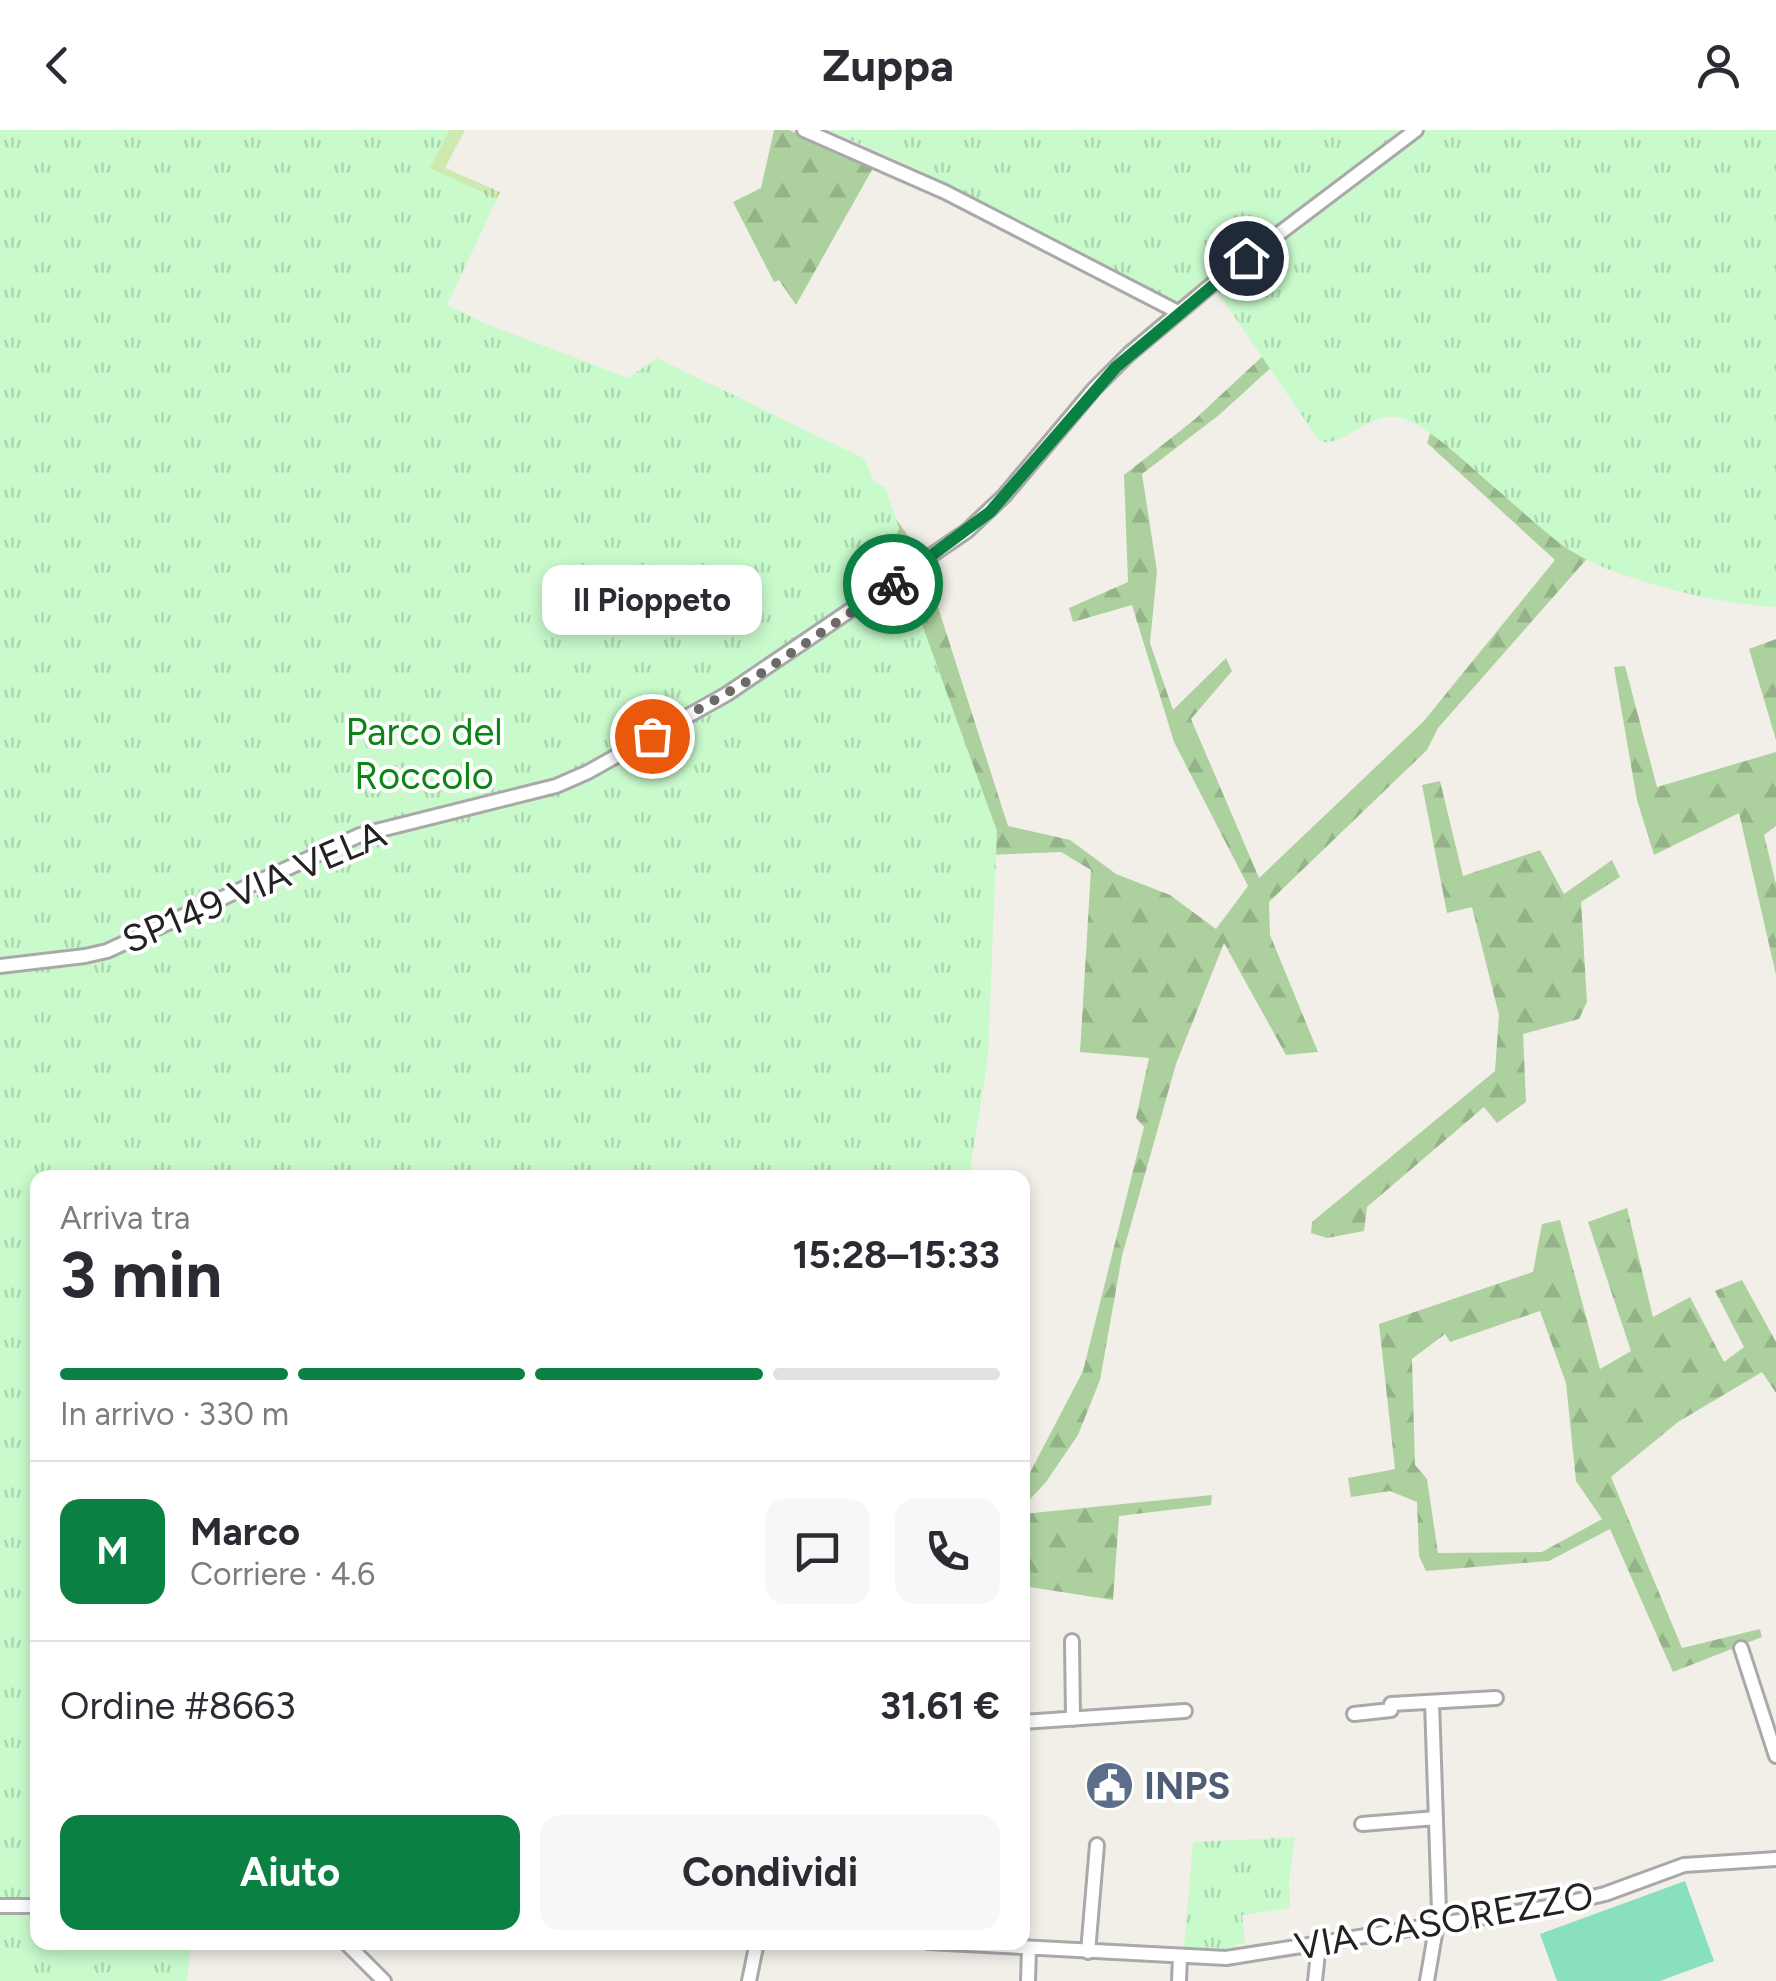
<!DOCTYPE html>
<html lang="it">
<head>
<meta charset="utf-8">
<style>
  :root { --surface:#fff; --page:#f7f7f7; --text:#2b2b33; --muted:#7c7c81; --line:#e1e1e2; --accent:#0b8043 }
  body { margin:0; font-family:Figtree,sans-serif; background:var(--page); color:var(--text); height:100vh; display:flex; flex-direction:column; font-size:38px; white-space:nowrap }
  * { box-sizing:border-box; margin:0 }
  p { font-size:32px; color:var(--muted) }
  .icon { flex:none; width:55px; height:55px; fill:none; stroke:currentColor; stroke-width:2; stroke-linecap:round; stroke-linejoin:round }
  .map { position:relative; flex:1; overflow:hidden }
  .sheet { position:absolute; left:30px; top:1040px; width:1000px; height:780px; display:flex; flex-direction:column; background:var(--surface); border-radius:20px; box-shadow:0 5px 15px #0003 }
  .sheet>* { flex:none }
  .pin { position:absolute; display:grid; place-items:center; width:85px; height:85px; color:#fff; margin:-42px; border:5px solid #fff; border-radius:50%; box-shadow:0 2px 10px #0007 }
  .courier { position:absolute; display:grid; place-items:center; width:100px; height:100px; margin:-50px; border:8px solid #0b8043; border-radius:50%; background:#fff; color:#222; box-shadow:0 2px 12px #0007 }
  .bubble { position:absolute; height:70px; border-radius:20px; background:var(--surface); box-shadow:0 5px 15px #0003; font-size:32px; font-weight:700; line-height:70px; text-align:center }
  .head em { font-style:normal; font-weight:700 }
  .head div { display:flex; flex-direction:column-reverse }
  .head { display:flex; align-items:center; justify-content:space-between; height:170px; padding:0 30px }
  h1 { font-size:65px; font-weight:700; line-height:75px }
  .bar { display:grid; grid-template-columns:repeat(4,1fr); gap:15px 10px; align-content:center; height:120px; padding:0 30px }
  .bar i { height:12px; border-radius:8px; background:var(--line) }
  .bar .selected { background:var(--accent) }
  .bar p { grid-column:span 4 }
  .line { display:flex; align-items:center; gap:25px; padding:0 30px; border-top:2px solid var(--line) }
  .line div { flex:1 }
  .round { display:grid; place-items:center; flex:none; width:105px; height:105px; border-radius:20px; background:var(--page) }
  .button { display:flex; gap:20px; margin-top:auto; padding:20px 30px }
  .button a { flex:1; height:115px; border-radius:20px; background:var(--accent); color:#fff; font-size:40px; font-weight:700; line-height:115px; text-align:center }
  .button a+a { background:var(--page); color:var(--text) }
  header { display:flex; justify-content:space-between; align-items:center; height:130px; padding:0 30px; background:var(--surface); font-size:45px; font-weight:700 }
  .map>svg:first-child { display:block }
  .grass { fill:url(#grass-tufts) }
  .forest { fill:url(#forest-firs); fill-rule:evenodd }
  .park { fill:url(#park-tufts) }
  .pitch { fill:#88e0be }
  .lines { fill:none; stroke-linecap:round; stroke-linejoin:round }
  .minor-casing { stroke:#a9a9a9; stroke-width:18 }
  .minor { stroke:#fff; stroke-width:12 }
  .done { stroke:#6b6a68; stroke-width:10; stroke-dasharray:0 18 }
  .route { stroke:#0b8043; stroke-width:12 }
  .labels { text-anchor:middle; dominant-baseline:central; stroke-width:8; stroke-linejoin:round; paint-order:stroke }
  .park-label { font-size:38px; fill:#0c8416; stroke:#fff }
  .street-label { font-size:38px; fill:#222; stroke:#fff }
  .service-label { font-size:38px; font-weight:bold; fill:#4e5e75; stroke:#fff; text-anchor:start }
</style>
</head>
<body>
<header><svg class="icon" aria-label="back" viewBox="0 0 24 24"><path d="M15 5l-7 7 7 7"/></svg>Zuppa<svg class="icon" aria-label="person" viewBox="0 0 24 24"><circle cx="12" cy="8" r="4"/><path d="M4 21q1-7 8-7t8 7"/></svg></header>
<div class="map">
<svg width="1776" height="1851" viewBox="0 0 1776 1851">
  <defs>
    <pattern id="grass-tufts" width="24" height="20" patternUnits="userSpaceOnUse" patternTransform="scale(2.5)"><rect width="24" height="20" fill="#cdebb0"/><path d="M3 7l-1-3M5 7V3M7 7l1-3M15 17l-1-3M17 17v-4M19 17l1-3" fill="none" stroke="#b0c997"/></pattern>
    <pattern id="forest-firs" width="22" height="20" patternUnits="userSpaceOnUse" patternTransform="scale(2.5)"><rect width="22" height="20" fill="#add19e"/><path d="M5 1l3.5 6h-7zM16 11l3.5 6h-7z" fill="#95b388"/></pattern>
    <pattern id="park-tufts" width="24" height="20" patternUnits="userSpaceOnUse" patternTransform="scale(2.5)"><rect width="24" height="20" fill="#c8facc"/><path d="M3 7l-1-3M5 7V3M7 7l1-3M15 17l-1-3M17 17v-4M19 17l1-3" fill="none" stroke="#acd6af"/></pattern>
  </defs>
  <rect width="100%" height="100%" fill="#f2efe9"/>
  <path class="grass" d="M449,0H465L445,38L500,62L493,77L425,46Z"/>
  <path class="forest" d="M774,0H789L873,38L796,175L779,150L774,152L733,72L761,58Z
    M1267,222L1275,234L1219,285L1142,344L1157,441L1150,513L1173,580L1226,528L1232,541L1191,589L1259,748L1423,592L1555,430L1427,313L1433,295L1607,406L1438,598L1427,620L1269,772L1270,805L1318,922L1286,925L1224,813L1176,934L1122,1126L1100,1250L1078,1305L1046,1352L1023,1377V1356L1083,1241L1144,997L1136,988L1149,928L1080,922L1091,740L1061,722L986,725L790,536L901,457L895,442L891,382L921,424L1008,696L1070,710L1116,744L1170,765L1216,799L1248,756L1174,612L1132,475L1073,492L1069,478L1128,452L1124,345L1194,290Z
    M1776,509V610L1749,519Z
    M1625,536L1657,657L1776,622V696L1764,705L1776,754V845L1739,683L1654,725L1637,670L1614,537Z
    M1440,651L1463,746L1540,720L1564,764L1612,730L1620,747L1581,772L1587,872L1579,889L1523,904L1526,972L1497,993L1484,977L1367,1077L1364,1101L1327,1108L1311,1103L1312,1092L1495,941L1499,885L1472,777L1447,783L1422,655Z
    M1627,1078L1653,1187L1690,1167L1724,1232L1744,1217L1715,1161L1742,1150L1776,1212V1263L1762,1242L1678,1292L1611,1347L1682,1518L1760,1499L1762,1507L1673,1542L1610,1399L1549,1431L1426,1441L1419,1426L1417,1372L1390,1361L1351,1367L1348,1348L1395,1339L1379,1194L1533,1142L1542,1094L1560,1090L1600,1239L1631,1221L1588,1092ZM1540,1181L1566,1253L1576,1351L1602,1389L1542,1422L1438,1423L1427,1349L1415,1335L1412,1229L1445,1204L1450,1212Z
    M1212,1365L1211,1375L1119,1386L1113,1470L1023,1456V1384Z"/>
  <path class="park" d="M0,0H449L430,38L497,69L447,175L486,194L628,248L657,228L865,329L874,352L885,357L899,398L879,455L911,464L997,701L988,927L969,1047L691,1048L607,1042L483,1048H38V1812L191,1813L187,1851H0Z
    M827,0H1776V477C1718,474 1613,450 1565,417C1543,401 1522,381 1501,363C1474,341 1437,302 1405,289C1371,276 1350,316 1320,312L1215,158L1186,182L919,40Z
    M1295,1707L1289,1750L1290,1778L1242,1785L1245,1813L1235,1815V1821L1184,1817L1193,1712Z"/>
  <path class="pitch" d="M1685,1751L1714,1831L1660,1851H1557L1540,1804Z"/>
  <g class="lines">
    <defs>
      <path id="minor" d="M804,0L945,62L1178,182
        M0,836L85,826L107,821L360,705L556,656L588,642L727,564L967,401L1004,366L1094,259L1129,224L1215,152L1416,0
        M1072,1511L1073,1589
        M1741,1518L1776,1626
        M1354,1584L1391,1580V1574L1496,1568
        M1022,1592L1185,1581
        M1362,1694L1436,1688
        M0,1776H38
        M345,1812L384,1851
        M928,1812L1226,1828L1554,1776L1605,1764L1684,1735L1776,1729
        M1088,1822L1097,1715
        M749,1851L757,1812
        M1028,1851L1029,1819
        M1179,1851L1180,1826
        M1315,1851L1319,1814
        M1427,1851L1439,1781L1432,1572"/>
    </defs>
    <use href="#minor" class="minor-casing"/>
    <use href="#minor" class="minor"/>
  </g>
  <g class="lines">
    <path class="done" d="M652,606L760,544L893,454"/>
    <path class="route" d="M893,454L990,382L1116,237L1246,128"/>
  </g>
  <defs>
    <symbol id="civic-disc" viewBox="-11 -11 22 22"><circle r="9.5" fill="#5c6f8a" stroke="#fff"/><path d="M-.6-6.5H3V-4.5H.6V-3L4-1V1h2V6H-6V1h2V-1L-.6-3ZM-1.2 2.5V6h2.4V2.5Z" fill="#fff"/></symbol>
  </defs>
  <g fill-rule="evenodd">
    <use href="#civic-disc" x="1082" y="1628" width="55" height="55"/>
  </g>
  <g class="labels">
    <g class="park-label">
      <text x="424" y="602">Parco del<tspan x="424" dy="44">Roccolo</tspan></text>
    </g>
    <g class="street-label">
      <text transform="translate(254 757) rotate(-23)">SP149 VIA VELA</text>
      <text transform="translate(1444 1791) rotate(-10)">VIA CASOREZZO</text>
    </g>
    <g class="service-label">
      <text x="1144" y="1656">INPS</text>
    </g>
  </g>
</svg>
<div class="pin" style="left:652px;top:606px;background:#ea580c"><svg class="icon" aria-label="bag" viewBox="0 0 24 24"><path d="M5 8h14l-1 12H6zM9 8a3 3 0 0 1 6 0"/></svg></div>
<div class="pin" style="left:1246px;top:128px;background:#1f2937"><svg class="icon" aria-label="home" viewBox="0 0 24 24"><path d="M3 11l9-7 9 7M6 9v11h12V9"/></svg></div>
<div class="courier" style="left:893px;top:454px"><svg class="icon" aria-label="bike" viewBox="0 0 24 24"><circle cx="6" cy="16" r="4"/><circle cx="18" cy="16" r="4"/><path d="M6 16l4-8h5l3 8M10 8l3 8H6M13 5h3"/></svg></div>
<div class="bubble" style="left:542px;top:435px;width:220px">Il Pioppeto</div>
<section class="sheet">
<div class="head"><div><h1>3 min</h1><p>Arriva tra</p></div><em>15:28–15:33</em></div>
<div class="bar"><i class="selected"></i><i class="selected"></i><i class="selected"></i><i></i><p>In arrivo · 330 m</p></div>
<div class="line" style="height:180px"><b class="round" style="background:var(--accent);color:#fff">M</b><div><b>Marco</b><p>Corriere · 4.6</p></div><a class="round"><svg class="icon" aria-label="chat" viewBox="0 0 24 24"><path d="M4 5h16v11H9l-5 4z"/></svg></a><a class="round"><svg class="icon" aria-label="phone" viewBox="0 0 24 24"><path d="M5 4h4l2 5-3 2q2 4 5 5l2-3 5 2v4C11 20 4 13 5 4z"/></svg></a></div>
<div class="line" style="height:130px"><div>Ordine #8663</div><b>31.61 €</b></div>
<div class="button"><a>Aiuto</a><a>Condividi</a></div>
</section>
</div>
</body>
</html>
